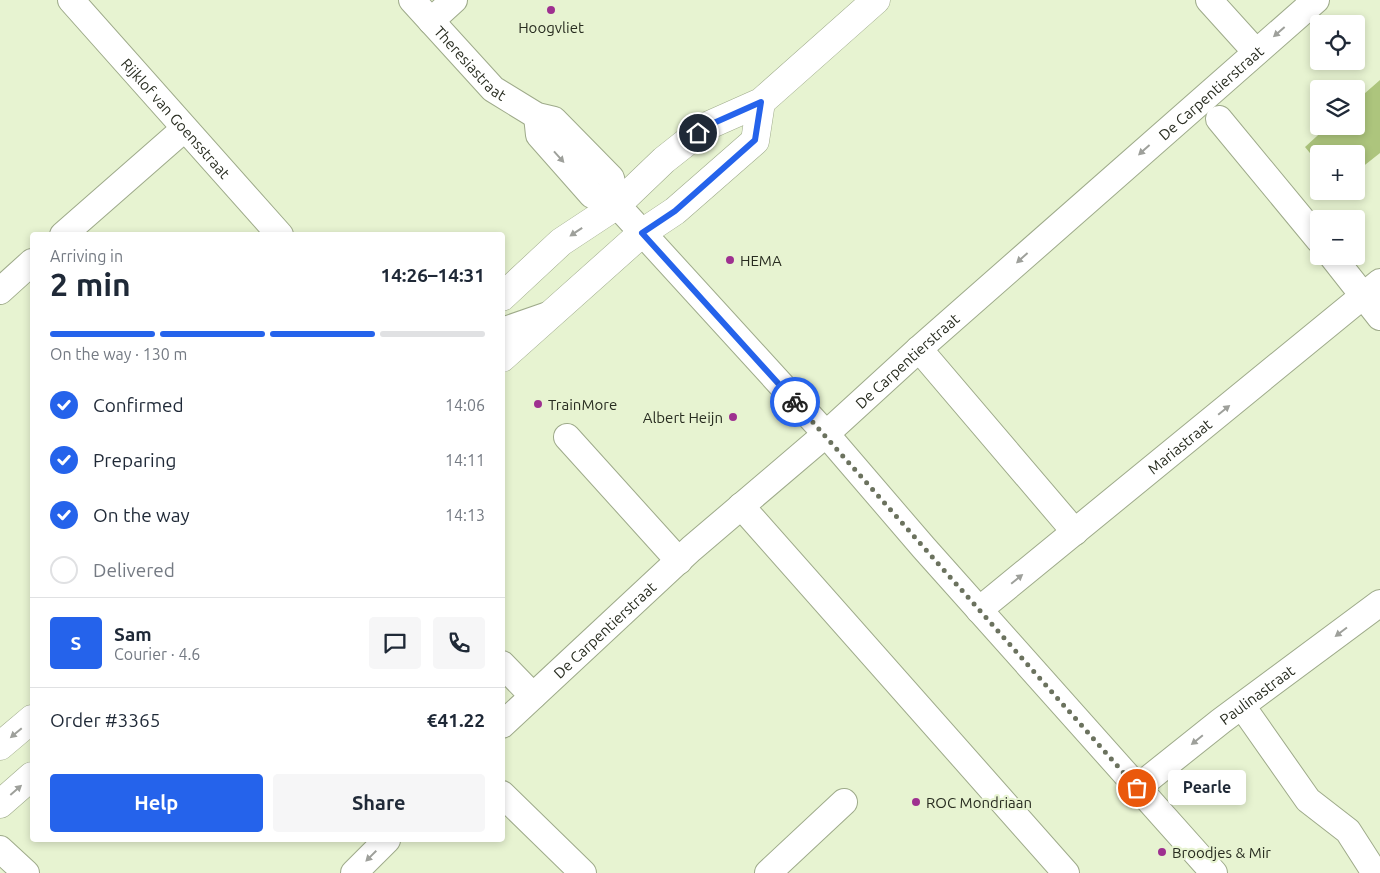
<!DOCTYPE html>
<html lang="en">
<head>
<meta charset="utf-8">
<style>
  :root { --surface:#fff; --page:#f6f6f7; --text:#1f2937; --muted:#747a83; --line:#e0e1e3; --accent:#2563eb }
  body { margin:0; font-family:Ubuntu,sans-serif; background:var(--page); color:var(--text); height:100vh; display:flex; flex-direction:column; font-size:19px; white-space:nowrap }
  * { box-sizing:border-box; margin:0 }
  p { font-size:16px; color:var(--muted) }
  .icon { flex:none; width:28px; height:28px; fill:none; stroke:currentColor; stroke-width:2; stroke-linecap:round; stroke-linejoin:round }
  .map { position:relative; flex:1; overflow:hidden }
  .details { position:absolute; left:30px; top:232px; width:475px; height:610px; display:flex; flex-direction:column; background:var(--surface); border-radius:5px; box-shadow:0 2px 8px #0003 }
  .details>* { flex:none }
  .buttons { position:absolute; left:1310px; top:15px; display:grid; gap:10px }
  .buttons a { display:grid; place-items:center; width:55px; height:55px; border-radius:5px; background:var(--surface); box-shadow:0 2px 8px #0003; font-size:25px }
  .pin { position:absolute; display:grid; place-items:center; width:42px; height:42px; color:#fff; margin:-21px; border:2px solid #fff; border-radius:50%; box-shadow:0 1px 5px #0007 }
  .courier { position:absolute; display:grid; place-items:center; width:50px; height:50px; margin:-25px; border:4px solid #2563eb; border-radius:50%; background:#fff; color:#222; box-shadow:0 1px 6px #0007 }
  .bubble { position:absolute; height:35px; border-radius:5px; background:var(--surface); box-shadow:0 2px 8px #0003; font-size:16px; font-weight:700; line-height:35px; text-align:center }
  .headline em { font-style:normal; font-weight:700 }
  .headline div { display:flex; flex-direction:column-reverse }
  .headline { display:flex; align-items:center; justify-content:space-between; height:85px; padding:0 20px }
  h1 { font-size:32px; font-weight:700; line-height:38px }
  .bar { display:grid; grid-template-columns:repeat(4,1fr); gap:8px 5px; align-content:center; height:60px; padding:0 20px }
  .bar i { height:6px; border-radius:4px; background:var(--line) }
  .bar .selected { background:var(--accent) }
  .bar p { grid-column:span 4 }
  .line { display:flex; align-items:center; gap:12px; padding:0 20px; border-top:1px solid var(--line) }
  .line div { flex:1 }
  .round { display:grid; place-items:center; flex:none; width:52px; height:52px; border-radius:5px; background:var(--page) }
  ol { padding:0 20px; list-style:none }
  li { display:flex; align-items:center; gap:15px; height:55px }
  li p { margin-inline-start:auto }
  li .icon { padding:5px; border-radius:50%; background:var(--accent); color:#fff; stroke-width:4 }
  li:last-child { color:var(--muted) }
  li i { width:28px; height:28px; border:2px solid var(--line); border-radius:50% }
  .action { display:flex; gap:10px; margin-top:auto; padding:10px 20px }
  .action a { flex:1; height:58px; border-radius:5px; background:var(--accent); color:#fff; font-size:20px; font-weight:700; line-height:58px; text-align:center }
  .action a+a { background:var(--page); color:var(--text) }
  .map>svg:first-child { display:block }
  .forest { fill:#adc57d }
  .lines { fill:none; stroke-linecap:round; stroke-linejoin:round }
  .minor-casing { stroke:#9eaa8a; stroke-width:28 }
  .major-casing { stroke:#9eaa8a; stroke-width:29 }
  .minor { stroke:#fff; stroke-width:26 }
  .major { stroke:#fff; stroke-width:28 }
  .oneway { fill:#9ea09b }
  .done { stroke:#6b725e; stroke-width:5; stroke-dasharray:0 9 }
  .route { stroke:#2563eb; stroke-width:6 }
  .poi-dot { fill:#9e3090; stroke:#e7f3d1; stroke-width:2 }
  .labels { text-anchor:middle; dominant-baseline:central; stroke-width:4.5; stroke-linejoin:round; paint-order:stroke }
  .poi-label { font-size:15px; fill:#282c20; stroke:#e7f3d1; text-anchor:start }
  .street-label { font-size:15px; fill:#282c20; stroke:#e7f3d1 }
</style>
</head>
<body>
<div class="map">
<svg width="1380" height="873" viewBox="0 0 1380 873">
  <rect width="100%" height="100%" fill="#e7f3d1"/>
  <path class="forest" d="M1380,80V153L1356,172V154H1319V164L1305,147L1328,126H1356V101Z"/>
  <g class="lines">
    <defs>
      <g id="minor">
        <path id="s1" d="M71,0L280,235"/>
        <path id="s2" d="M412,0L493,89L537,116L554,120L611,178L617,205"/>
        <path d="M1209,0L1256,52"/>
        <path d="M431,21L454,0"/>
        <path d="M537,116L539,135L592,195L617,205L826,434L924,548L1214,873"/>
        <path d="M1219,119L1319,240"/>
        <path d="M63,235L184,129"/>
        <path d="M1332,256L1380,317"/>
        <path d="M0,291L32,262"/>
        <path d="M502,331L551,314"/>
        <path d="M919,349L1075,532"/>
        <path d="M567,437L679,561"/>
        <path d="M741,506L1066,873"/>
        <path id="s3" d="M979,610L1380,282"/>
        <path d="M502,664L533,696"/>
        <path d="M1242,706L1308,800L1348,831L1375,873"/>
        <path id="s4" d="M502,725L691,549L826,434L919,349L1316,0"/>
        <path id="s5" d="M1137,788L1221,721L1380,603"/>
        <path d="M502,794L583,873"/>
        <path d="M0,849L26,873"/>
        <path d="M354,873L387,840"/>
        <path d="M768,873L844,802"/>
      </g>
      <path id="major" d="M502,297L561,242L617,205L664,160L707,126L761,102L876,0
        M502,358L642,233L675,211L755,141L761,102
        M0,746L32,719
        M0,804L32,776"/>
    </defs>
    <use href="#minor" class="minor-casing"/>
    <use href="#major" class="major-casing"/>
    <use href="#minor" class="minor"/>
    <use href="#major" class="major"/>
  </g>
  <defs><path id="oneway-solid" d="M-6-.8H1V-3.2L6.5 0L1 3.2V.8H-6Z" transform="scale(1.25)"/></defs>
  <g class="oneway">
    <use href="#oneway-solid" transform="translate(1279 32) rotate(139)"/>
    <use href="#oneway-solid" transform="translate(1144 150) rotate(138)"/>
    <use href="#oneway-solid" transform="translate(559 157) rotate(48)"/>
    <use href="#oneway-solid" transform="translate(576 232) rotate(146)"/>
    <use href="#oneway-solid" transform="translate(1022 258) rotate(138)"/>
    <use href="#oneway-solid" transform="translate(1224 410) rotate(-39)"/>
    <use href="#oneway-solid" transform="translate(1017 579) rotate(-39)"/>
    <use href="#oneway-solid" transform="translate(1341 632) rotate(143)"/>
    <use href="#oneway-solid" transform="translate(16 733) rotate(140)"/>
    <use href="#oneway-solid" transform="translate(1197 740) rotate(141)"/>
    <use href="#oneway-solid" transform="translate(16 790) rotate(-41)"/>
    <use href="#oneway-solid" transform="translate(371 856) rotate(135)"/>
  </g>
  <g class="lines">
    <path class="done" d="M795,402L1137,788"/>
    <path class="route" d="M698,133L707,126L761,102L755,140L675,211L642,233L795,402"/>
  </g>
  <g class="poi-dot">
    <circle cx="551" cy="10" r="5"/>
    <circle cx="730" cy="260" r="5"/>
    <circle cx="538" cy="404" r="5"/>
    <circle cx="733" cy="417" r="5"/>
    <circle cx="916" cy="802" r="5"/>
    <circle cx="1162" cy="852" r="5"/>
  </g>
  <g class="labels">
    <g class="poi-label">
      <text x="551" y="27" text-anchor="middle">Hoogvliet</text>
      <text x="740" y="260">HEMA</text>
      <text x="548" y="404">TrainMore</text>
      <text x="723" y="417" text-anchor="end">Albert Heijn</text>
      <text x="926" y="802">ROC Mondriaan</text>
      <text x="1172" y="852">Broodjes &amp; Mir</text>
    </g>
    <g class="street-label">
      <text stroke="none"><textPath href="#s2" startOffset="86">Theresiastraat</textPath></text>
      <text stroke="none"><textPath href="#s4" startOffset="950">De Carpentierstraat</textPath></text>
      <text stroke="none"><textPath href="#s1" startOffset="158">Rijklof van Goensstraat</textPath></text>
      <text stroke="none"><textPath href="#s4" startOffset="545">De Carpentierstraat</textPath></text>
      <text stroke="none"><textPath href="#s3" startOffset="259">Mariastraat</textPath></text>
      <text stroke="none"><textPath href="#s4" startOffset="140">De Carpentierstraat</textPath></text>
      <text stroke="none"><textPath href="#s5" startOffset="152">Paulinastraat</textPath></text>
    </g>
  </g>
</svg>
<div class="buttons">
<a><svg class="icon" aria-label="locate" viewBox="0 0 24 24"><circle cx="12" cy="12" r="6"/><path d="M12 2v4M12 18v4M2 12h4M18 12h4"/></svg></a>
<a><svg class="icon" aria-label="layers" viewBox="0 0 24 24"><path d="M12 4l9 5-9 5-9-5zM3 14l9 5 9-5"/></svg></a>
<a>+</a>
<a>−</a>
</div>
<div class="pin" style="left:1137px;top:788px;background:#ea580c"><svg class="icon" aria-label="bag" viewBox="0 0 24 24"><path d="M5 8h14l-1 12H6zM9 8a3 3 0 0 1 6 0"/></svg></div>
<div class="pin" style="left:698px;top:133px;background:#1f2937"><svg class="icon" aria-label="home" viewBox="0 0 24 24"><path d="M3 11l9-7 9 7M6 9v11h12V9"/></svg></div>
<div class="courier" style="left:795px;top:402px"><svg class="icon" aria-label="bike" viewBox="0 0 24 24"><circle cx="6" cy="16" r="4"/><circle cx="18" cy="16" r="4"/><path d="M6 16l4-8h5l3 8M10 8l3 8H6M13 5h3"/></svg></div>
<div class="bubble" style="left:1168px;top:770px;width:78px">Pearle</div>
<section class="details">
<div class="headline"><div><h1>2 min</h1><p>Arriving in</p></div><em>14:26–14:31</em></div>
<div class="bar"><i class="selected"></i><i class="selected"></i><i class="selected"></i><i></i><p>On the way · 130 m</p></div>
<ol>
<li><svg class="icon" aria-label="check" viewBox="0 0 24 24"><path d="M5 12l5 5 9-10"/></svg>Confirmed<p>14:06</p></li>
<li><svg class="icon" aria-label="check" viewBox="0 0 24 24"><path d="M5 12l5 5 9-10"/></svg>Preparing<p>14:11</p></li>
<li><svg class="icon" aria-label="check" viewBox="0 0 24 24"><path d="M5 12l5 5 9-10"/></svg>On the way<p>14:13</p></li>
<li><i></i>Delivered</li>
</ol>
<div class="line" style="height:90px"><b class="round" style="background:var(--accent);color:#fff">S</b><div><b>Sam</b><p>Courier · 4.6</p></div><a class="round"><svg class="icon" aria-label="chat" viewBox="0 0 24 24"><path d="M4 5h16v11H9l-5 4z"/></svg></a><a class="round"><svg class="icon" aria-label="phone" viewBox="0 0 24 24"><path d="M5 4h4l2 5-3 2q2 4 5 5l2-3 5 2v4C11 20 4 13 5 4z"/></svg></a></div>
<div class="line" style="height:65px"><div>Order #3365</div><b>€41.22</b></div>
<div class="action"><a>Help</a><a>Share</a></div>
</section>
</div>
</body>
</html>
